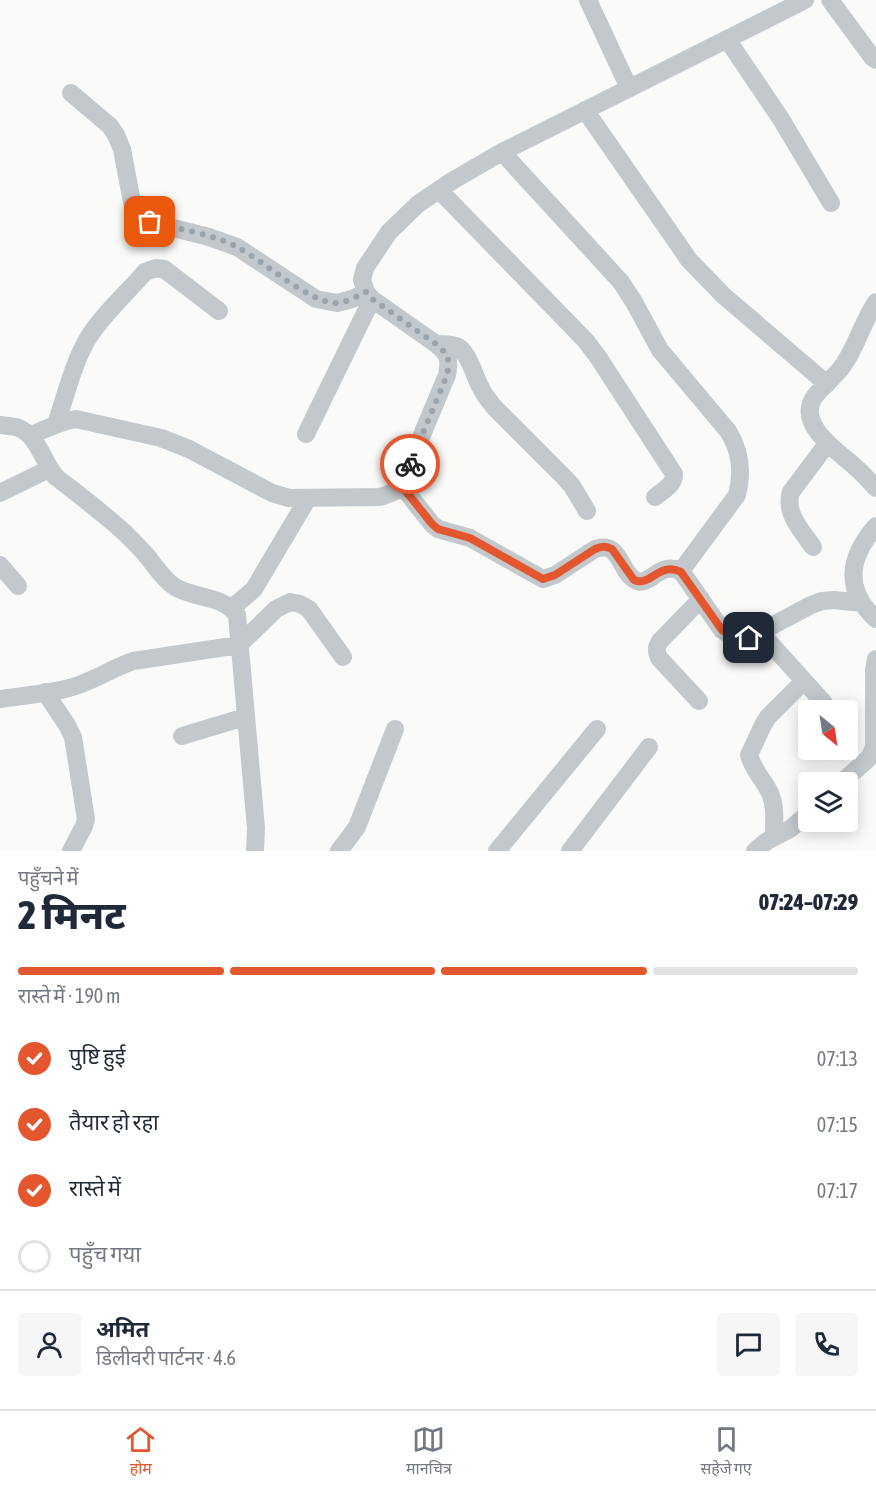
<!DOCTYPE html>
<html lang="hi">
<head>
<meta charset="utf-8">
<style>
  :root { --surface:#fff; --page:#f6f6f7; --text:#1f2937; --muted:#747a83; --line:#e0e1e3; --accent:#e4572e }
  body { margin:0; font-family:"Asap Condensed","Noto Sans Devanagari",sans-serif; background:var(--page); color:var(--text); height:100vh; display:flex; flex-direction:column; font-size:22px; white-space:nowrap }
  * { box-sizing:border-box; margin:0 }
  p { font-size:20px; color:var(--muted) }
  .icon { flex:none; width:33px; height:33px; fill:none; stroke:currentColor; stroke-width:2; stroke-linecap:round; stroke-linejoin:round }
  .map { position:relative; height:851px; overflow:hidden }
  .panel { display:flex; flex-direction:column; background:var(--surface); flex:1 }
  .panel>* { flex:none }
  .needle { width:39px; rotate:150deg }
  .fabs { position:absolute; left:798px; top:700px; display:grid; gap:12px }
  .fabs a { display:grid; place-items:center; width:60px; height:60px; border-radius:6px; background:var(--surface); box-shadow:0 3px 15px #0003; font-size:30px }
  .pin { position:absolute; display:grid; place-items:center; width:51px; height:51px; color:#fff; margin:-26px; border-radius:12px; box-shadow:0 3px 9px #0006 }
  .courier { position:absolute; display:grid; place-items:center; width:60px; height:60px; margin:-30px; border:4px solid #e4572e; border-radius:50%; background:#fff; color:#222; box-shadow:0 2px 8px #0007 }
  .summary em { font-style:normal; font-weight:800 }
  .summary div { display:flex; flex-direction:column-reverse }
  .summary { display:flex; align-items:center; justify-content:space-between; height:102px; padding:0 18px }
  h1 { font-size:39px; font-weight:800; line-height:45px }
  .bar { display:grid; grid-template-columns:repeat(4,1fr); gap:9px 6px; align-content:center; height:72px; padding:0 18px }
  .bar i { height:8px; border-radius:4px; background:var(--line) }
  .bar .selected { background:var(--accent) }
  .bar p { grid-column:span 4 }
  .line { display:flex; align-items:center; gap:15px; padding:0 18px; border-top:2px solid var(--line) }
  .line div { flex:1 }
  .round { display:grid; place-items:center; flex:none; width:63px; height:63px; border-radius:6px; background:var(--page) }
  ol { padding:0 18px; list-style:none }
  li { display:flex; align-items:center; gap:18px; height:66px }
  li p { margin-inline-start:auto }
  li .icon { padding:6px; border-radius:50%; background:var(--accent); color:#fff; stroke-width:4 }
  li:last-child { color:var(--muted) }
  li i { width:33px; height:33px; border:3px solid var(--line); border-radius:50% }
  .tabs { display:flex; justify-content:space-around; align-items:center; height:84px; border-top:2px solid var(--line); background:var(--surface); font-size:16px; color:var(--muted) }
  .tabs a { display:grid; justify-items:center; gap:3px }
  .tabs .selected { color:var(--accent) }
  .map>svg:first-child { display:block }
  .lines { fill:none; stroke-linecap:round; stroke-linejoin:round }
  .street { stroke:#c3c8cc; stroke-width:18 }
  .done { stroke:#99a4ac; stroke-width:6; stroke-dasharray:0 10.8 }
  .route { stroke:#e4572e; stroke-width:8 }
</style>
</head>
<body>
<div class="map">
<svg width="876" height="851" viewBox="0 0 876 851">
  <rect width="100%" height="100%" fill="#fafaf8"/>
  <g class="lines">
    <path class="street" d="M588,0L629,88
      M830,0L872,57L876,60
      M727,39L781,119L831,203
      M71,93L110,126L116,135L122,149L132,202L139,213L150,222L209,237L237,247L316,299L337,303L352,299L366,292
      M585,110L689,260L724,296L827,384
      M502,152L621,282L634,302L660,350L728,431C741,452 743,472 737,495L681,571
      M439,190L586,341L598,357L674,474C674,486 663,490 655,497
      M876,302C863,321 857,345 844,364C836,377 820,387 813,399C798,425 837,451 853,465C861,472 869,480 876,488
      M436,344C443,344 450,344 456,346C469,351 474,376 481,388C484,395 489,401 495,408L564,477L572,486L587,511
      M56,424C65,398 73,364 87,340C100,317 127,293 145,272L156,268L164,269L219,311
      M0,425C6,426 13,426 19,428C38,436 43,462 56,477C79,495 103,513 125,533C132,540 140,548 147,556C156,567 163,579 175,587C195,599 223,595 237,615L256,828L255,851
      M306,434L372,299
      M30,436C45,429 59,422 76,419L161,438L189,449L272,493L289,498L380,497C389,494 395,493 401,485L447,375C450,359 449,355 436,344L372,299L366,292L362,280L365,268L389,232L418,204L452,181L502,152L805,0
      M401,485L432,524L438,529L470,538L543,579L555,575L595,549C622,540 619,574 637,581C651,586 659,561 681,571L722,630C732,637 738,639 749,638L811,605L822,601L834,600L862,603
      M0,493L49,469
      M876,526C849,557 843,589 876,619
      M813,547C802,531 784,513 791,492L827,444
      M0,565L18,586
      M232,608L254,589L308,498
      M760,632L824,703
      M45,692L67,725L73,737L86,819L84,826L71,851
      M0,699C21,696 44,694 65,689C89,684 110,669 133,661L239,645L276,609L290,602L300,604L309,609L343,657
      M699,701L659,658C656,651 656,647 660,641L701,599
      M182,736L245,717
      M841,783L869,758L874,747V670L876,659
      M774,837C774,823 776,807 770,793C764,780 753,770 749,755L763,725L768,717L804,681
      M339,851L357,827L395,729
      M497,851L597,729
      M570,851L649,747
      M755,851L767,841L790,829L808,814"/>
  </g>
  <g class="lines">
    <path class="done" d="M150,222C178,229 209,233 235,246C263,260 307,302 336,303C346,303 357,296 366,292L372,299L436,344C449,355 450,359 447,375L410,464"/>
    <path class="route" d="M410,464L401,485L432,524L438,529L470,538L543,579L555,575L595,549C602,546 606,546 612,549L634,580C651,587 659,561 681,572L722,630C732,637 738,639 749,638"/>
  </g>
</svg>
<div class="fabs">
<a><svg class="needle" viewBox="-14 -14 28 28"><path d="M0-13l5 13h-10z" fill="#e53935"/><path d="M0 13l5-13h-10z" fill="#747a83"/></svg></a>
<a><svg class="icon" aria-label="layers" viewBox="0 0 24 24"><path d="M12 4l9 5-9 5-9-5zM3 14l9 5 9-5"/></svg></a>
</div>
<div class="pin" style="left:150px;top:222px;background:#ea580c"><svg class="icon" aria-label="bag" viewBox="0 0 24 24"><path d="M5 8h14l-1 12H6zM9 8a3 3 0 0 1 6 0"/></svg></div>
<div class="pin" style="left:749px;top:638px;background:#1f2937"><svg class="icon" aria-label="home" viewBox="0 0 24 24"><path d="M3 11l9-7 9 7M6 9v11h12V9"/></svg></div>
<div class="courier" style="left:410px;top:464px"><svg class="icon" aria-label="bike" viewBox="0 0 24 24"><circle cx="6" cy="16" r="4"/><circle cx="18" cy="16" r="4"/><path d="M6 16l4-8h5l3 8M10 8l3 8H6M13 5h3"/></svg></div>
</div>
<section class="panel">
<div class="summary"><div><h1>2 मिनट</h1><p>पहुँचने में</p></div><em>07:24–07:29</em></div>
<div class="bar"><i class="selected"></i><i class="selected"></i><i class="selected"></i><i></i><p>रास्ते में · 190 m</p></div>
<ol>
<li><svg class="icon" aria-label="check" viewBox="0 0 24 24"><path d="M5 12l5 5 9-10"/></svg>पुष्टि हुई<p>07:13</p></li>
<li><svg class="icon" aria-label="check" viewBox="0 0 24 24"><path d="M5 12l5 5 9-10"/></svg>तैयार हो रहा<p>07:15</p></li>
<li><svg class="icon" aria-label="check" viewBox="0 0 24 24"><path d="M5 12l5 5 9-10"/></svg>रास्ते में<p>07:17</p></li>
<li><i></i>पहुँच गया</li>
</ol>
<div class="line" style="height:108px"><a class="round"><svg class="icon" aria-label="person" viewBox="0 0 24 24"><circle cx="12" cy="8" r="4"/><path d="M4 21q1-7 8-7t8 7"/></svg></a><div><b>अमित</b><p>डिलीवरी पार्टनर · 4.6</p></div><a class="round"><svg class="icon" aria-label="chat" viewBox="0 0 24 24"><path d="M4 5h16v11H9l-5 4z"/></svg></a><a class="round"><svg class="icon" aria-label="phone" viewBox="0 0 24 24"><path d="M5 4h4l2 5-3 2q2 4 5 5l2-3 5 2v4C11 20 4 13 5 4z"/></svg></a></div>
</section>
<nav class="tabs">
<a class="selected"><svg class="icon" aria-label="home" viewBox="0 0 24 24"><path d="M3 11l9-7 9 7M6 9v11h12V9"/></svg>होम</a>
<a><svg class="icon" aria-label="map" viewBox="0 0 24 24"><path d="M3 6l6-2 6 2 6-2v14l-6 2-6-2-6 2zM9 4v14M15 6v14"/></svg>मानचित्र</a>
<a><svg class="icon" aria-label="saved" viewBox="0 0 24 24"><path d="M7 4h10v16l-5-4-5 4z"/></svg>सहेजे गए</a>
</nav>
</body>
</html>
